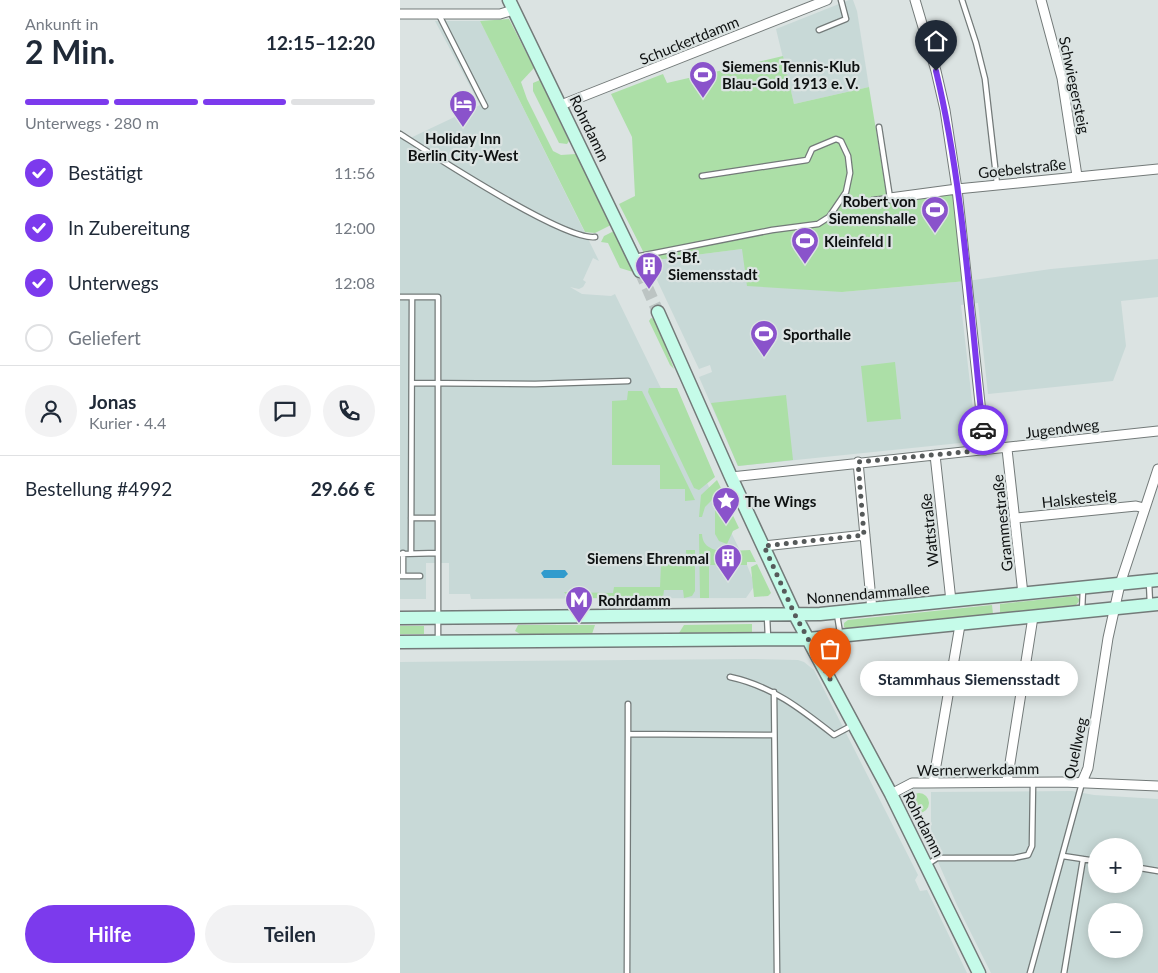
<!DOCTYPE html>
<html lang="de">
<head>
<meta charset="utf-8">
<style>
  :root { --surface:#fff; --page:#f2f2f3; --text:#1f2937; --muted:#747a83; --line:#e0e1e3; --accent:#7c3aed }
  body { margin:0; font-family:Lato,sans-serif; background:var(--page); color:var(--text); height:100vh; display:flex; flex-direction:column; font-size:19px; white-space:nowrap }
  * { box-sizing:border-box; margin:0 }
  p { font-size:16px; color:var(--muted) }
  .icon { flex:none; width:28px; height:28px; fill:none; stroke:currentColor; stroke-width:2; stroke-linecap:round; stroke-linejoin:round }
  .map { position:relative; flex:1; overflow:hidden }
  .panel { display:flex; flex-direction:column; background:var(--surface); width:400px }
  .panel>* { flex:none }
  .controls { position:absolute; left:688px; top:838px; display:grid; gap:10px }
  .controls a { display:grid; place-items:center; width:55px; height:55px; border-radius:50%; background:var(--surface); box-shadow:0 2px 12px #0003; font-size:25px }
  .pin { position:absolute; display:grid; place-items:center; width:42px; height:42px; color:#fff; margin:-51px -21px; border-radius:50% 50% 50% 0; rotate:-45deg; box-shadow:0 0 5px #0007 }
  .pin .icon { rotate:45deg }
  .courier { position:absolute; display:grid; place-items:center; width:50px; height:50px; margin:-25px; border:4px solid #7c3aed; border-radius:50%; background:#fff; color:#222; box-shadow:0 1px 6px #0007 }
  .bubble { position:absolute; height:35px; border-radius:18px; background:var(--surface); box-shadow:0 2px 12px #0003; font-size:16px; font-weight:700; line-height:35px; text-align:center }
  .head em { font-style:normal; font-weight:700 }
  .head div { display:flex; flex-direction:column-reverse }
  .head { display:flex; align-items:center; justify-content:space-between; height:85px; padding:0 25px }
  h1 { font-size:32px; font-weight:700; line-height:38px }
  .bar { display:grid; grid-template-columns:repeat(4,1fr); gap:8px 5px; align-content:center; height:60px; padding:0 25px }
  .bar i { height:6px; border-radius:4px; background:var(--line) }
  .bar .selected { background:var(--accent) }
  .bar p { grid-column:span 4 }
  .line { display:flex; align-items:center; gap:12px; padding:0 25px; border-top:1px solid var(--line) }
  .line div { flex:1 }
  .round { display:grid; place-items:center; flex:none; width:52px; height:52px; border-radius:26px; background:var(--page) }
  ol { padding:0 25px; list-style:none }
  li { display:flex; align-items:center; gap:15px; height:55px }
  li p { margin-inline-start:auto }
  li .icon { padding:5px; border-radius:50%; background:var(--accent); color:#fff; stroke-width:4 }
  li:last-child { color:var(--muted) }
  li i { width:28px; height:28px; border:2px solid var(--line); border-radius:50% }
  .primary-button { display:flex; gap:10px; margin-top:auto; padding:10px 25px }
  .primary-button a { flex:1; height:58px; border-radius:30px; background:var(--accent); color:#fff; font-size:20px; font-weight:700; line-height:58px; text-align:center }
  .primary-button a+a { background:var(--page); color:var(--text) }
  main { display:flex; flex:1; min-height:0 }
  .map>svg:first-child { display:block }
  .built { fill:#c8d9d7; fill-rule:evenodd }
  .green { fill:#acdfa7 }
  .water { fill:#319bcd }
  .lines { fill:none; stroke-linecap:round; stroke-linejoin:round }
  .secondary-tunnel { stroke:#bcc4c3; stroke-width:12; stroke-dasharray:12 6; stroke-linecap:butt }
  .service-casing { stroke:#737a79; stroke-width:7 }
  .minor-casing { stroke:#737a79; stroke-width:11 }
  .secondary-casing { stroke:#737a79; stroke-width:15 }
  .service { stroke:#fff; stroke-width:4.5 }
  .minor { stroke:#fff; stroke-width:9 }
  .secondary { stroke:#c5fbe9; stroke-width:12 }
  .done { stroke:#565a5a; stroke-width:5; stroke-dasharray:0 9 }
  .route { stroke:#7c3aed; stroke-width:6 }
  .labels { text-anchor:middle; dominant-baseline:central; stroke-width:4.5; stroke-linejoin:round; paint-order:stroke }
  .street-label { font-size:15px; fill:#0e1111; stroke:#dbe3e2 }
  .poi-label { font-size:15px; font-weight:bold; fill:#0e1111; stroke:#dbe3e2; text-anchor:start }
</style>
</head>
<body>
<main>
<section class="panel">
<div class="head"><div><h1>2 Min.</h1><p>Ankunft in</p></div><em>12:15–12:20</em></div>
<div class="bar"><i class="selected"></i><i class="selected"></i><i class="selected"></i><i></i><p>Unterwegs · 280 m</p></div>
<ol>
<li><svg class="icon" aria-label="check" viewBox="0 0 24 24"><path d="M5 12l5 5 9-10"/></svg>Bestätigt<p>11:56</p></li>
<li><svg class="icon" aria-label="check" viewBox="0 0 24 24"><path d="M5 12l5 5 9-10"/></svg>In Zubereitung<p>12:00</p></li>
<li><svg class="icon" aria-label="check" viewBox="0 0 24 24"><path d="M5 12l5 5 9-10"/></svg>Unterwegs<p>12:08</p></li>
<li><i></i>Geliefert</li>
</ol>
<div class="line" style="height:90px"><a class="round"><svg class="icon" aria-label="person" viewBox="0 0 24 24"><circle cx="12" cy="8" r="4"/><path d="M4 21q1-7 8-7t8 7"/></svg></a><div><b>Jonas</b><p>Kurier · 4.4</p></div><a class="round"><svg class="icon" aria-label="chat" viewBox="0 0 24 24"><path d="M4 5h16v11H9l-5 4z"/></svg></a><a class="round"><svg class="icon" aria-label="phone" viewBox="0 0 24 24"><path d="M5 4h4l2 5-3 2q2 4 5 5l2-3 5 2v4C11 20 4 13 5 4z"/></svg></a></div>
<div class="line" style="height:65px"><div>Bestellung #4992</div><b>29.66 €</b></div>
<div class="primary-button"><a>Hilfe</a><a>Teilen</a></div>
</section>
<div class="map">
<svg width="758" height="973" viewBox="0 0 758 973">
  <rect width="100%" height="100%" fill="#dbe3e2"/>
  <path class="built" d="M449,0H453L457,11L469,87L394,104L376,29Z
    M35,21H80L199,261L193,258L183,280L186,282L183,287L179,289L170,287L182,294L211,296L215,294L347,565L355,585L346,598L71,599L70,594H49V563H26V599H0V137L6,140L80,105Z
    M342,249L442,292L567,281L651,269L758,259V297L721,301L726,346L713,381L588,394L578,303L561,305L575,427H569L570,442L338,466L299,377L312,372L310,365L299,369L248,261Z
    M354,659L398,660L404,662L414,670L518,875L515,880L520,891L527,890L567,973H0V662Z
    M672,791L694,795L758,799V973H591L557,905L531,846V792ZM696,846H734V884H696ZM696,911H734V949H696Z"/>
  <path class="green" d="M109,19L134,68L121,82L127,99L153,151L161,155L176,154L211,225L195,233L185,232L80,21Z
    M383,56L394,104L469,87L487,198L557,189L567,281L442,292L347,286L342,249L248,261L219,204L235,196L232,137L211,94L263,74L267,83Z
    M140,80L169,141L167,144L159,143L133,91V83Z
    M214,231L233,272L220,268L208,243L201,242L204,236Z
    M251,318L255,319L274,369L270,365L249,321Z
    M495,362L501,419L467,422L461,366Z
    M251,388H277L315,477L299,490L294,488L248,392L249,388Z
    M228,391H242L295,500L285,501V489H260V465H212V401L227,400Z
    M386,395L393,460L338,466L311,403Z
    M317,480L322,490L305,507L302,517H299L301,495Z
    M324,497L339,528L333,531L327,544L319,541L315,534V506Z
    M299,534H302C303,557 334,550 350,550L356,562H347V565H309V598H300Z
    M286,550H295V591L292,596L284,598L283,590H264L263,598H169L164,592L213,593L214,587H260L261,563L286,562Z
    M357,564L371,593L368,596L354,597L351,567Z
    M676,596L680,600L676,605L600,613V604Z
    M592,605L593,614L448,629L444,627V623L448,620Z
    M352,624V632L279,633L284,625Z
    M118,625H195L192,634H120L115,631Z
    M0,626H24V634H0Z
    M509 803a10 10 0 1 1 20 0a10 10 0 1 1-20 0Z"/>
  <path class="water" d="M144,570H165L168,574L164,578H144L141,573Z"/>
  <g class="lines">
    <path class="secondary-tunnel" d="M240,271L258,312"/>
    <defs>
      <path id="service" d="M562,0L576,43L585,79L597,184
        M39,15L85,106
        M419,30L446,19L441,0
        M0,134C33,155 164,241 195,237
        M473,200L490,198L479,127
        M235,257L372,230L418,224L429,217L446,192L450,173L448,156L441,141L436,139L412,149L407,160L302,176
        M0,297H38V640
        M12,383L135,384L228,381
        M11,518H38
        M11,553L12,297
        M0,554L38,553
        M0,576H3V553
        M3,576H20
        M749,582L750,604
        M682,611L683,589
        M437,614L440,633
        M367,616L368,638
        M330,677C372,686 401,709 434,735L453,725
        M374,692L377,973
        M228,734V704
        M663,856L696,861
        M528,864L537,858H614L628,855L632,846L633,782
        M734,867L758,871
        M227,973L228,734L374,735
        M630,973L682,783
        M664,973L683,859"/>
      <path id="minor" d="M515,0L536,71L545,110L557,189L585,450
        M641,0L662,78L677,176
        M0,14H100L113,10
        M161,105L427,0
        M490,198L557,189L758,169
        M607,449L623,594
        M535,455L551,601
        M458,462L472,610
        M331,477L758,431
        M616,518L736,506L744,508
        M364,546L465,535
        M607,782L633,617
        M682,782L688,768L708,638L720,584L758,469
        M533,783L560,625
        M491,794L512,783H525L662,782L758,786"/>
      <path id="secondary" d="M109,0L240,271
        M258,312L331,477L395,615L491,794L579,973
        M0,618L420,614L758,580
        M0,642L408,639L758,604"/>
    </defs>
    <use href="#service" class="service-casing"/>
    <use href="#minor" class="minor-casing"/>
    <use href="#secondary" class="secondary-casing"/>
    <use href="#service" class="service"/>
    <use href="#minor" class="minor"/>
    <use href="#secondary" class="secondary"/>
  </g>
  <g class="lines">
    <path class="done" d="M430,679L395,615L364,546L464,535L458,462L585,450L583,430"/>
    <path class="route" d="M536,71C564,188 570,311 583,430"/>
  </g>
  <defs>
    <symbol id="stadium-pin" viewBox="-11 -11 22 30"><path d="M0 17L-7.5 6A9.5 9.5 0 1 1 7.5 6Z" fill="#8a53cb" stroke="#dbe3e2"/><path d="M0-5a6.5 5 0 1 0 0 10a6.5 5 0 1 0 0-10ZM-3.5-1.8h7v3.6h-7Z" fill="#fff"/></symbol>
    <symbol id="hotel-pin" viewBox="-11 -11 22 30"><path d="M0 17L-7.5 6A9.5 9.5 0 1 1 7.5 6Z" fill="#8a53cb" stroke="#dbe3e2"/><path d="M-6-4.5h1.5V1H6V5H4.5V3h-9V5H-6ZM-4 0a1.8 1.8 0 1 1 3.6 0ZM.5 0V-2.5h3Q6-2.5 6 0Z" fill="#fff"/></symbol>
    <symbol id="building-pin" viewBox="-11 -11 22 30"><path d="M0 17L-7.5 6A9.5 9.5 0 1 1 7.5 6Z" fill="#8a53cb" stroke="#dbe3e2"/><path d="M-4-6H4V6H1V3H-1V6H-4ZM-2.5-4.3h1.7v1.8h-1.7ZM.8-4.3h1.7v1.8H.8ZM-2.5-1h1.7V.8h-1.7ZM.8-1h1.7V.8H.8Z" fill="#fff"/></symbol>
    <symbol id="sight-pin" viewBox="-11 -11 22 30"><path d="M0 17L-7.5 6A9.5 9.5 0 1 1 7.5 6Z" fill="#8a53cb" stroke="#dbe3e2"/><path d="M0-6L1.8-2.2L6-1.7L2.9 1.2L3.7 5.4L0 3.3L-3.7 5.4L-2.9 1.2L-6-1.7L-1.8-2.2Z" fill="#fff"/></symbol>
    <symbol id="metro-pin" viewBox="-11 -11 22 30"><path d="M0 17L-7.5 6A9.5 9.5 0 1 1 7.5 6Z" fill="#8a53cb" stroke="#dbe3e2"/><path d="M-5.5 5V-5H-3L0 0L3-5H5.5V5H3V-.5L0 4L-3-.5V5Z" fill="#fff"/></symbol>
  </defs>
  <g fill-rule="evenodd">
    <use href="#stadium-pin" x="287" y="59" width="32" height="43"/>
    <use href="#hotel-pin" x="47" y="88" width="32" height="43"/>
    <use href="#stadium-pin" x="519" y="194" width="32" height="43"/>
    <use href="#stadium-pin" x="389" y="225" width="32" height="43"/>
    <use href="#building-pin" x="233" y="250" width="32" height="43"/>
    <use href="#stadium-pin" x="348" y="318" width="32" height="43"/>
    <use href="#sight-pin" x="310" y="485" width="32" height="43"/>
    <use href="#building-pin" x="312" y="542" width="32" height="43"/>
    <use href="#metro-pin" x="163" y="584" width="32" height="43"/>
  </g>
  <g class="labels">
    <g class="street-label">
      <text transform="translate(289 40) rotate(-22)">Schuckertdamm</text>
      <text transform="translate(675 85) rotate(78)">Schwiegersteig</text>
      <text transform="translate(190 128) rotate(64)">Rohrdamm</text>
      <text transform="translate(622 168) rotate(-6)">Goebelstraße</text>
      <text transform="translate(662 428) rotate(-7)">Jugendweg</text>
      <text transform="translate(679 498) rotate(-6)">Halskesteig</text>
      <text transform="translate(602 523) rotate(-96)">Grammestraße</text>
      <text transform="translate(529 530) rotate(-96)">Wattstraße</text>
      <text transform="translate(468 593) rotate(-5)">Nonnendammallee</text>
      <text transform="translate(675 748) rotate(-78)">Quellweg</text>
      <text transform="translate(578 769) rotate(-1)">Wernerwerkdamm</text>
      <text transform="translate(524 824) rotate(63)">Rohrdamm</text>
    </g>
    <g class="poi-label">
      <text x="322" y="66">Siemens Tennis-Klub<tspan x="322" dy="17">Blau-Gold 1913 e. V.</tspan></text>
      <text x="63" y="138" text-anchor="middle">Holiday Inn<tspan x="63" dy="17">Berlin City-West</tspan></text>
      <text x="516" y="201" text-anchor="end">Robert von<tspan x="516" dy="17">Siemenshalle</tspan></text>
      <text x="424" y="241">Kleinfeld I</text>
      <text x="268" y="257">S-Bf.<tspan x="268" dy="17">Siemensstadt</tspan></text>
      <text x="383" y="334">Sporthalle</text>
      <text x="345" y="501">The Wings</text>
      <text x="309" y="558" text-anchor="end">Siemens Ehrenmal</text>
      <text x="198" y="600">Rohrdamm</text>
    </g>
  </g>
</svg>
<div class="controls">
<a>+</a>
<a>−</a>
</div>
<div class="pin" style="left:430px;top:679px;background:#ea580c"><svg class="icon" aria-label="bag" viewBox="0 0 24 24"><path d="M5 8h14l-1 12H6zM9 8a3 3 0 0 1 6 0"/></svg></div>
<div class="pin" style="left:536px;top:71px;background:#1f2937"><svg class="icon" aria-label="home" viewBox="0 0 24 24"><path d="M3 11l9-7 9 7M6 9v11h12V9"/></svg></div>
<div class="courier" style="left:583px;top:430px"><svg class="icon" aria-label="car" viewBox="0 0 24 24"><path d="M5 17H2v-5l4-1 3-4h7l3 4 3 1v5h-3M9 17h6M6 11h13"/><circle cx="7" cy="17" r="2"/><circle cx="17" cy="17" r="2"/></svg></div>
<div class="bubble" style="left:460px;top:661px;width:218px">Stammhaus Siemensstadt</div>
</div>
</main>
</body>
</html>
